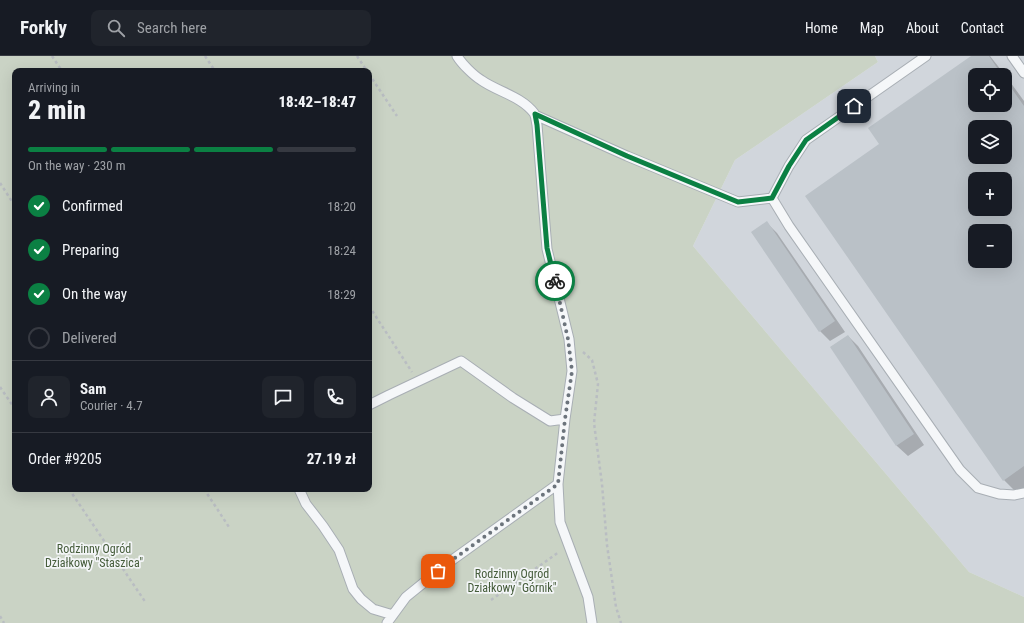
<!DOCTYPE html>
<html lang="en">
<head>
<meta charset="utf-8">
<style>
  :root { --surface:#171b24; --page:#20242c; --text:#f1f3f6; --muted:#9ea1a6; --line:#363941; --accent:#0b8043 }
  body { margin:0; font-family:"Roboto Condensed",sans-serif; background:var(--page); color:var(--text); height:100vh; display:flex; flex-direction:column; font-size:15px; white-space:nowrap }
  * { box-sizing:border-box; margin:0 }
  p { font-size:13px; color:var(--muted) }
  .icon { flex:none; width:22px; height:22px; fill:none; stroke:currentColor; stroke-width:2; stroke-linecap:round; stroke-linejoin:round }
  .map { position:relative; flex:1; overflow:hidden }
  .panel { position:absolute; left:12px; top:12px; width:360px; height:424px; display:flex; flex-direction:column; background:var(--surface); border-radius:8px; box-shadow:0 4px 16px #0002 }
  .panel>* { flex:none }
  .buttons { position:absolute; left:968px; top:12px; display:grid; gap:8px }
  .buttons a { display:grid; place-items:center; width:44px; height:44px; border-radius:8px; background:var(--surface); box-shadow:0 4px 16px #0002; font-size:20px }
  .pin { position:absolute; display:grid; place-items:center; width:34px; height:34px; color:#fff; margin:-17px; border-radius:8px; box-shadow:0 2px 6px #0006 }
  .courier { position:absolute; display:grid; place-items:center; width:40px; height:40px; margin:-20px; border:3px solid #0b8043; border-radius:50%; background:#fff; color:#222; box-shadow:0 1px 5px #0007 }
  .head em { font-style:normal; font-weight:800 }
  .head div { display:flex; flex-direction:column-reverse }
  .head { display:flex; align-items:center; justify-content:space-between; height:68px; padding:0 16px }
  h1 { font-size:26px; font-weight:800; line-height:30px }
  .bar { display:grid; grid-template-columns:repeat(4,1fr); gap:6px 4px; align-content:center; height:48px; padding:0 16px }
  .bar i { height:5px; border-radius:3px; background:var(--line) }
  .bar .selected { background:var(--accent) }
  .bar p { grid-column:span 4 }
  .line { display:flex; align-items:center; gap:10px; padding:0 16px; border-top:1px solid var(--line) }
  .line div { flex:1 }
  .round { display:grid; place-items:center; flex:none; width:42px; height:42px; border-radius:8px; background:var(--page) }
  ol { padding:0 16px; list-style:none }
  li { display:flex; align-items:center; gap:12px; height:44px }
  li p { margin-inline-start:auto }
  li .icon { padding:4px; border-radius:50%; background:var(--accent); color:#fff; stroke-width:4 }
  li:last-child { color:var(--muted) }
  li i { width:22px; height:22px; border:2px solid var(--line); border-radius:50% }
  header { display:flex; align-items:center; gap:24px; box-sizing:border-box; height:56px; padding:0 20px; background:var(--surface); border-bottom:1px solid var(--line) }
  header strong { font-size:19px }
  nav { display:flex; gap:22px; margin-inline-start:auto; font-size:14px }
  .search { width:280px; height:36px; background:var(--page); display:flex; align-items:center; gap:10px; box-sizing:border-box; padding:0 14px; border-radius:8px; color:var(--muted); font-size:15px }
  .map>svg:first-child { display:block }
  .built { fill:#d1d6dc; fill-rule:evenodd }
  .green { fill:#cad3c5; fill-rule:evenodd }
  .shadow { fill:#0003; fill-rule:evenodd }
  .building { fill:#bac1c7; fill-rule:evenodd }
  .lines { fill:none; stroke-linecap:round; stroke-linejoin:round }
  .service-casing { stroke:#a8aeb4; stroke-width:11 }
  .path { stroke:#b9bdc2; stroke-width:2.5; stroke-dasharray:3 3; stroke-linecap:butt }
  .service { stroke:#f5f7f9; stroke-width:9 }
  .done { stroke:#6c747c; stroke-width:4; stroke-dasharray:0 7.2 }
  .route { stroke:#0b8043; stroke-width:5 }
  .labels { text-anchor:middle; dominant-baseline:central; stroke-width:3.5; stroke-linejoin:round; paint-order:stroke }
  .park-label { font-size:12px; fill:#455c3a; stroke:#f3f5f7 }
</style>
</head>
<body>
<header>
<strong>Forkly</strong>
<div class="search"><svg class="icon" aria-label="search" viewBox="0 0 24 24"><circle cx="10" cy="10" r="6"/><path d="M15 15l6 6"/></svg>Search here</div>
<nav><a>Home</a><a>Map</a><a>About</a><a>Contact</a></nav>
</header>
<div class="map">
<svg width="1024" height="567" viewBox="0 0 1024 567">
  <rect width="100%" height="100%" fill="#e3e7ea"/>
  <path class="built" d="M875,0H1024V541L969,516L693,190L735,104L878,6ZM975,19H1005V49H975ZM975,71H1005V101H975ZM975,123H1005V153H975ZM975,175H1005V205H975Z"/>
  <path class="green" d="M0,0H875L878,6L735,104L693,190L969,516L1024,541V567H0ZM15,15H369V433H15Z"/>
  <path class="shadow" d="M973,0H990L1005,19H975V49H1005V19L1024,45V433L1018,438L1004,424L880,88ZM975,71H1005V101H975ZM975,123H1005V153H975ZM975,175H1005V205H975Z
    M766,166L777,177L845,276L830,285L820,275Z
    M848,280L858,290L924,389L908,400L897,390L831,291Z"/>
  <path class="building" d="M971,0H989L1002,19H975V49H1005V23L1024,50V410L1003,425L805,140L879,88L868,72ZM975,71H1005V101H975ZM975,123H1005V153H975ZM975,175H1005V205H975Z
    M767,165L835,265L819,276L751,176Z
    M848,279L914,378L896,390L830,291Z"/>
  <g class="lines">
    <defs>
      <path id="service" d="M457,0C462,8 473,19 481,24C498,36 521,40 534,57C536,60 536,65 537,69L547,193L569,283L572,315L565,363L558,428L560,466L588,541L592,567
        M926,0L806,84L789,110L772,142L789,170L960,414L978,432L999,438L1014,439L1024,437
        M1012,0L1024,17
        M535,59L627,100L738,146L772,142
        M369,349L389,339L461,305L513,342L550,365L565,363
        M299,433L306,448L323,470L339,494L353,533L361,543L373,553L393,559
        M387,567L406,541L448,507L558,428"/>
    </defs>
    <use href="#service" class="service-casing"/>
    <path class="path" d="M52,0L62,15
      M205,0L215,15
      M357,0L367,15
      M369,18L397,60
      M0,127L15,150
      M369,250L412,316
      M583,296L592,304L598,328L594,367L602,428L607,489L616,551L621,567
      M0,331L15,353
      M69,433L146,547
      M204,433L229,471
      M491,544L559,496
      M0,560L4,567"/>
    <use href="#service" class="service"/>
  </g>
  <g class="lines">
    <path class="done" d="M438,515L448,507L558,428L565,363L572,315L568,283L555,225"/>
    <path class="route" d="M555,225L547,192L537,69L535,58L627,100L738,146L772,142L789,110L806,84L854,50"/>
  </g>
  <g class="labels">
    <g class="park-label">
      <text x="94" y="493">Rodzinny Ogród<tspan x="94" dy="14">Działkowy "Staszica"</tspan></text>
      <text x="512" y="518">Rodzinny Ogród<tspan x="512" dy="14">Działkowy "Górnik"</tspan></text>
    </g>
  </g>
</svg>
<div class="buttons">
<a><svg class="icon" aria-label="locate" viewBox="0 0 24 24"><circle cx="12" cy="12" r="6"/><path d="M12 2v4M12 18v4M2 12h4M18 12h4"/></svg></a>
<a><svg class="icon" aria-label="layers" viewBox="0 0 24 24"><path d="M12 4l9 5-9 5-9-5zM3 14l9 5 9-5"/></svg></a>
<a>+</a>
<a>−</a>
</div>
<div class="pin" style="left:438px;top:515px;background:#ea580c"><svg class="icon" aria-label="bag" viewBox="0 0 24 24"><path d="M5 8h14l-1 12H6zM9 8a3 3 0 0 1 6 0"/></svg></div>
<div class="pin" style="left:854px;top:50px;background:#1f2937"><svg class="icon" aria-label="home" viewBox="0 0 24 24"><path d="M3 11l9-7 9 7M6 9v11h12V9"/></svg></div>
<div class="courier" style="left:555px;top:225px"><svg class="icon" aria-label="bike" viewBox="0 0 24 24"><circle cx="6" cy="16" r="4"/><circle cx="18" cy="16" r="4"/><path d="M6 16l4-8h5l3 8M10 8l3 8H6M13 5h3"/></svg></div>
<section class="panel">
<div class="head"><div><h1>2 min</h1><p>Arriving in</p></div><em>18:42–18:47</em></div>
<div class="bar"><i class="selected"></i><i class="selected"></i><i class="selected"></i><i></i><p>On the way · 230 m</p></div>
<ol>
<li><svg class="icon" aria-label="check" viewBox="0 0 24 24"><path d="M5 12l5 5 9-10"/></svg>Confirmed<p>18:20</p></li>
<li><svg class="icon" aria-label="check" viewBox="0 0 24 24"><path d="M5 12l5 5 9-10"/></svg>Preparing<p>18:24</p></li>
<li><svg class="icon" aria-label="check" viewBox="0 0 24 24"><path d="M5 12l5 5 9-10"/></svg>On the way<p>18:29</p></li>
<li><i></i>Delivered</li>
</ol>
<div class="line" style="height:72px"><a class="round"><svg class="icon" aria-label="person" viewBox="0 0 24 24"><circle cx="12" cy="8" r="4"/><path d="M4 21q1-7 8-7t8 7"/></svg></a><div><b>Sam</b><p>Courier · 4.7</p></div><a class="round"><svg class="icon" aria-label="chat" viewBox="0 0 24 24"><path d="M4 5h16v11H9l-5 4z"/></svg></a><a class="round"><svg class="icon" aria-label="phone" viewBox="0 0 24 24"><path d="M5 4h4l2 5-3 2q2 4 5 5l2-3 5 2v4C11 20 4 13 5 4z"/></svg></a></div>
<div class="line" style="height:52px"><div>Order #9205</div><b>27.19 zł</b></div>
</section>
</div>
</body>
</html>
